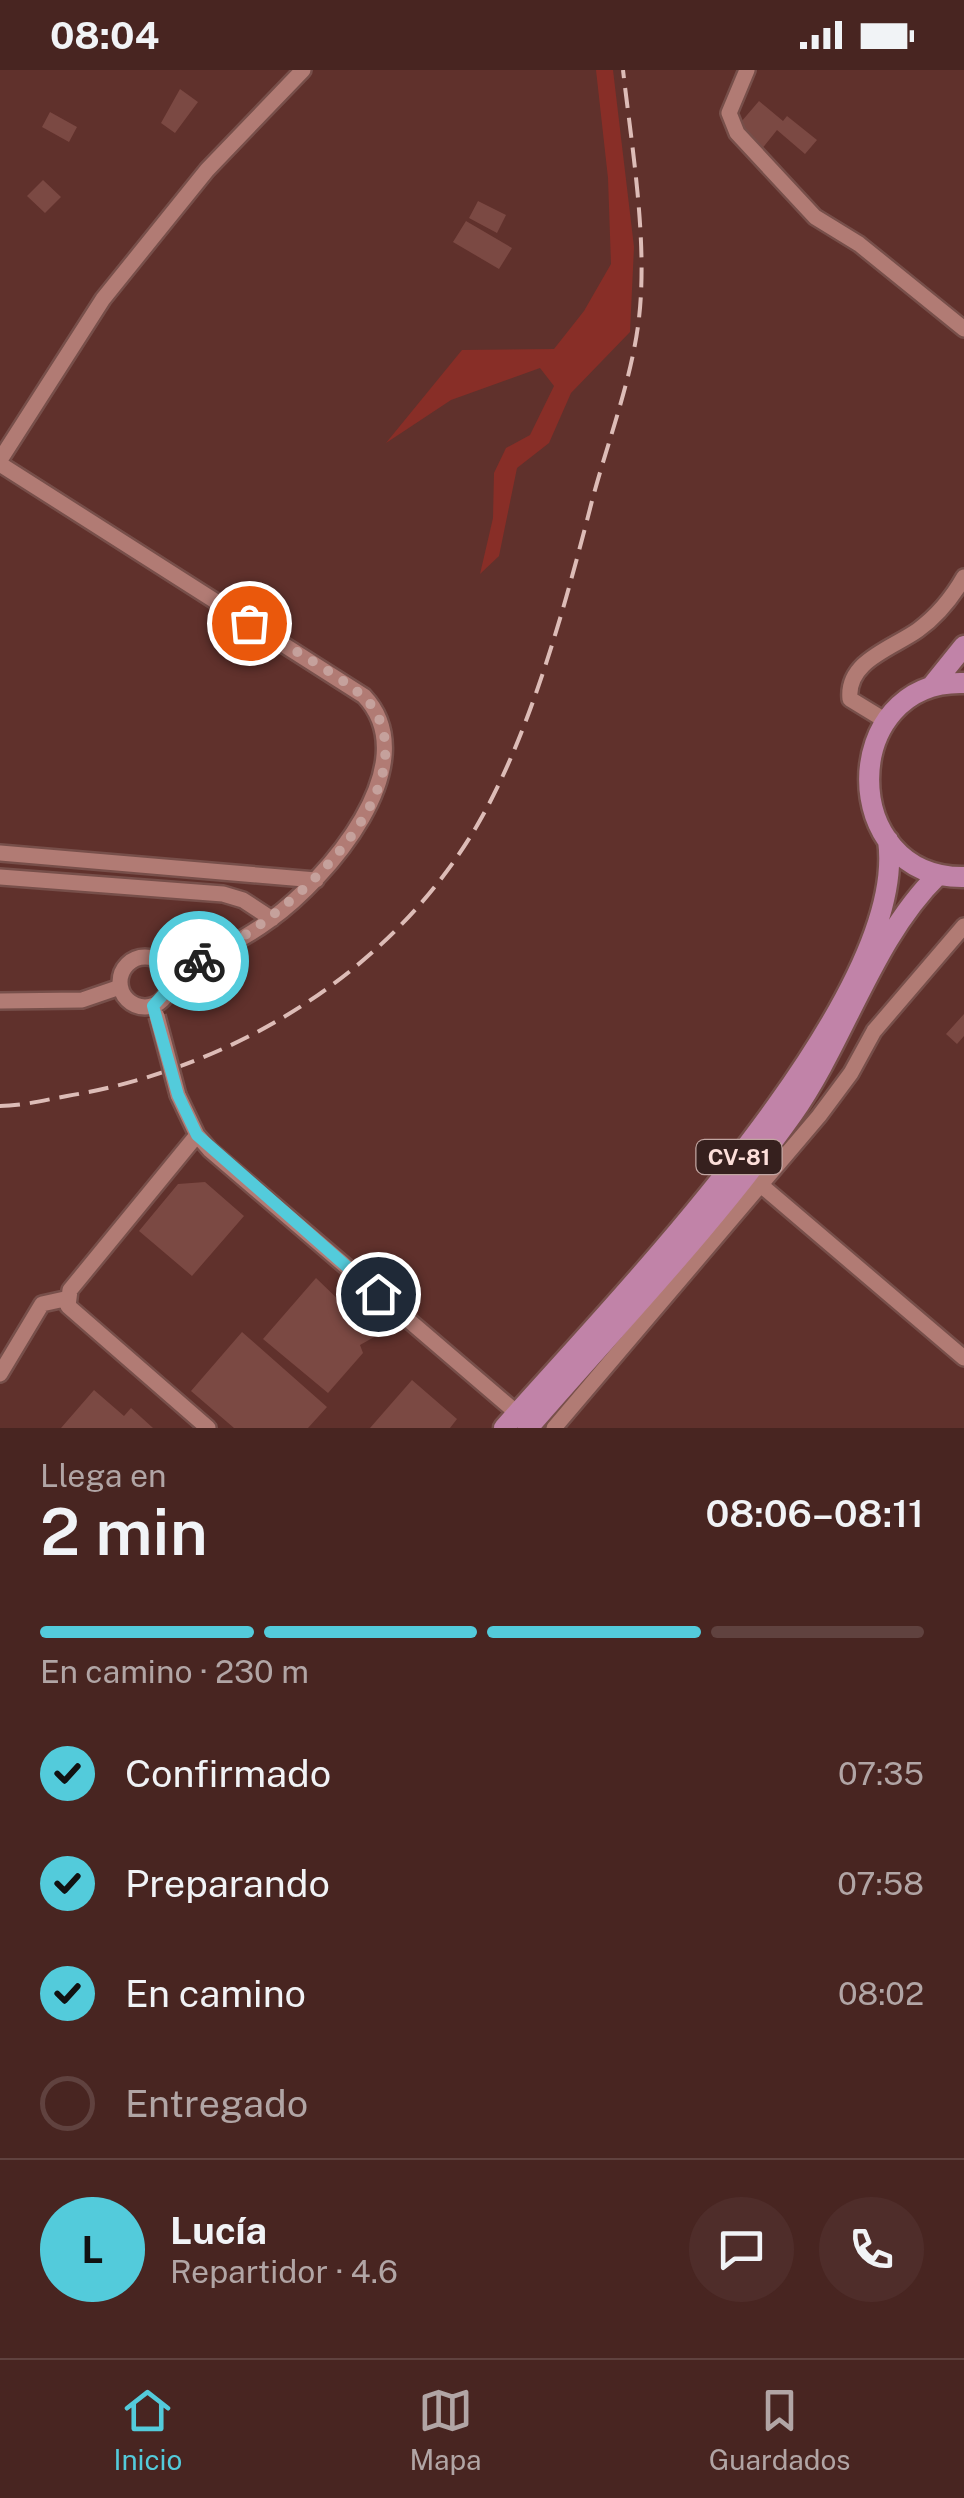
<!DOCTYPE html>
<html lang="es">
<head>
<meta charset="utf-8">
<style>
  :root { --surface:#482521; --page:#4f2d2a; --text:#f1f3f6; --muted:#b1a5a5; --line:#60423f; --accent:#53cbdb }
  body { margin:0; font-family:"Public Sans",sans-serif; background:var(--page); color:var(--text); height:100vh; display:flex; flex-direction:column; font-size:38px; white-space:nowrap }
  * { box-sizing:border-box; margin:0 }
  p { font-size:32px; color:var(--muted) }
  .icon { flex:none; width:55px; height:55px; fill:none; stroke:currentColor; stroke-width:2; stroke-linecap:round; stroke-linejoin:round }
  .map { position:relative; height:1358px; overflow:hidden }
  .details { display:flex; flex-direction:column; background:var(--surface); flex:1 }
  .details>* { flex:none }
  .pin { position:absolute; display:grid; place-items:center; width:85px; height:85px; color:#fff; margin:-42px; border:5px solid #fff; border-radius:50%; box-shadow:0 2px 10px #0007 }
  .courier { position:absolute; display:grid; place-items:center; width:100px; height:100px; margin:-50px; border:8px solid #53cbdb; border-radius:50%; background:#fff; color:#222; box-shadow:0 2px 12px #0007 }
  .overview em { font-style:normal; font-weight:600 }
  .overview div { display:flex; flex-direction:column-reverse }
  .overview { display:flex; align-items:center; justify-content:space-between; height:170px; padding:0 40px }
  h1 { font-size:65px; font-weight:600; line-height:75px }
  .bar { display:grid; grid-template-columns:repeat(4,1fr); gap:15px 10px; align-content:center; height:120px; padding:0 40px }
  .bar i { height:12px; border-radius:8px; background:var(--line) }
  .bar .selected { background:var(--accent) }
  .bar p { grid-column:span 4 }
  .line { display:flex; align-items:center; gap:25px; padding:0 40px; border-top:2px solid var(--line) }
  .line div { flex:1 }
  .round { display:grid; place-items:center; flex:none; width:105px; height:105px; border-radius:52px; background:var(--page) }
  ol { padding:0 40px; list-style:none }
  li { display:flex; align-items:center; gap:30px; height:110px }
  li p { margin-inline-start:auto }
  li .icon { padding:10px; border-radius:50%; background:var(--accent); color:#111; stroke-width:4 }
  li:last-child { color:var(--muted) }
  li i { width:55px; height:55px; border:5px solid var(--line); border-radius:50% }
  .status { display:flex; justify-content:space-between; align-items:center; height:70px; padding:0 50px; background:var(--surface); direction:ltr }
  .status svg { height:28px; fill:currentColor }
  .tabs { display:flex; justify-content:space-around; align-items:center; height:140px; border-top:2px solid var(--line); background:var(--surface); font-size:28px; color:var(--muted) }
  .tabs a { display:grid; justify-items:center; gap:5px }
  .tabs .selected { color:var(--accent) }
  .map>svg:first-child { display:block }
  .green { fill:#882e27 }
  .building { fill:#7b4943 }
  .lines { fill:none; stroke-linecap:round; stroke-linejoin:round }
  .minor-casing { stroke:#774f4a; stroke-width:20 }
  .major-casing { stroke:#774f4a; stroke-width:25 }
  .minor { stroke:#b17b74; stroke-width:15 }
  .major { stroke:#c183a8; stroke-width:20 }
  .rail { stroke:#ddbcb7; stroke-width:4; stroke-dasharray:20 10; stroke-linecap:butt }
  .minor-bridge-casing { stroke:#774f4a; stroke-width:20; stroke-linecap:butt }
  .minor-bridge { stroke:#b17b74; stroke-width:15 }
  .done { stroke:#c5a19c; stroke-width:10; stroke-dasharray:0 18 }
  .route { stroke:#53cbdb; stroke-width:12 }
  .labels { text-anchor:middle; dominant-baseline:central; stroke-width:8; stroke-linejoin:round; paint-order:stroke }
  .shield { fill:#36201e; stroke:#c1a5a1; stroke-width:2.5 }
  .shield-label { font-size:22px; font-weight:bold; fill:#fcded9 }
</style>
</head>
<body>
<div class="status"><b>08:04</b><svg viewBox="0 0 49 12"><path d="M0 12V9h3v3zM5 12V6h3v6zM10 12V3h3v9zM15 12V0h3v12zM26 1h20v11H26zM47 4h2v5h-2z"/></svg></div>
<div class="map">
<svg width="964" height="1358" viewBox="0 0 964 1358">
  <rect width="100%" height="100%" fill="#60312c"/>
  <path class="green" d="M596,0H613L634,177L630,262L571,323L549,373L517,398L499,486L480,504L493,448L494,403L506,378L530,365L554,316L540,298L451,330L386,373L462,280L554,279L584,241L611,194L608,108Z"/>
  <path class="building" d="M180,19L198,32L175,63L161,53Z
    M759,31L783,51L787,46L817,70L805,84L777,60L761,80L735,59Z
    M50,42L77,57L69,72L42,57Z
    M43,110L61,127L45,143L27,126Z
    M478,131L506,145L497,163L469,148Z
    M466,151L512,178L499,199L453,172Z
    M964,944V966L957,974L946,964Z
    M205,1112L244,1146L192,1206L139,1161L178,1114Z
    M316,1208L376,1266L360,1275L363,1283L328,1323L263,1269Z
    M242,1262L327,1337L308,1358H234L191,1321Z
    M412,1310L457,1349L450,1358H370Z
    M94,1320L124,1346L131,1338L153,1358H61Z"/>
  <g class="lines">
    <defs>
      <path id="minor" d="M747,0L729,43L737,63L815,147L859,174L964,259
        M0,390L103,229L207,100L303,0
        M0,394L364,626C428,694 326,810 270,850C239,873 204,888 168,904
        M886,651L850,629C846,591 893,578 918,560C937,546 952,528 964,507
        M0,783L316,810
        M0,807L223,824L243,830L272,849
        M120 912a25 25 0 1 1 50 0a25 25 0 1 1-50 0Z
        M0,931L82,930L120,917
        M178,1025L197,1065L210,1080L517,1343
        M197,1065L70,1220L68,1236L208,1358
        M762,1116L964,1288
        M0,1304L42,1234L69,1228
        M554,1358L819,1046L851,1003L874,961L964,856"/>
      <path id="major" d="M964,613C838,609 837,809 964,807
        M931,617L964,576
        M504,1358C609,1238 911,932 888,770
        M528,1358C617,1255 713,1156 792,1045C845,970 873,868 938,805"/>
    </defs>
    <use href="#minor" class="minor-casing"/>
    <use href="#major" class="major-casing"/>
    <use href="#minor" class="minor"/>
    <use href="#major" class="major"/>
    <path class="rail" d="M0,1036C22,1036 45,1030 67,1026C230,999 384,907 472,764C529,671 565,536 592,431C607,374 630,314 638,256C649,177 632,79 623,0"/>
    <defs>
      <path id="minor-bridge" d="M157,946L178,1025"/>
    </defs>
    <use href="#minor-bridge" class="minor-bridge-casing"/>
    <use href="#minor-bridge" class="minor-bridge"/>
  </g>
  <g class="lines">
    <path class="done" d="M199,891C271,860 429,730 374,639C359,614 278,572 249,553"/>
    <path class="route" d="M199,891L168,904V919L153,936L178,1025L197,1065L378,1224"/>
  </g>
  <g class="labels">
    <rect class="shield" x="696.5" y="1070" width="85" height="34" rx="8"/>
    <g class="shield-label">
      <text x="739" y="1087">CV-81</text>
    </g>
  </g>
</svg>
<div class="pin" style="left:249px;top:553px;background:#ea580c"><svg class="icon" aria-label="bag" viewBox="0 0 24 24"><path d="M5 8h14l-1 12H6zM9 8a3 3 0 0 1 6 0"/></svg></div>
<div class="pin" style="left:378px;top:1224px;background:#1f2937"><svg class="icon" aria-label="home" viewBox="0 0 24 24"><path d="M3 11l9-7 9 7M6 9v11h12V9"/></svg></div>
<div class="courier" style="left:199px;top:891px"><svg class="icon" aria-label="bike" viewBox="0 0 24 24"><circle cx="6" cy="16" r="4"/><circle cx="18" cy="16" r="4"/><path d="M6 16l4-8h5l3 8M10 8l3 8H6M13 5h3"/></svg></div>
</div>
<section class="details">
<div class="overview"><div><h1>2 min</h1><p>Llega en</p></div><em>08:06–08:11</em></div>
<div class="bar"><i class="selected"></i><i class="selected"></i><i class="selected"></i><i></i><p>En camino · 230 m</p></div>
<ol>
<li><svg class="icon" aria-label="check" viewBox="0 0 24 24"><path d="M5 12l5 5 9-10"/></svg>Confirmado<p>07:35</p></li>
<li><svg class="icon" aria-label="check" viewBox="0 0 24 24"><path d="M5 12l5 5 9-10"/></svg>Preparando<p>07:58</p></li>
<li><svg class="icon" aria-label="check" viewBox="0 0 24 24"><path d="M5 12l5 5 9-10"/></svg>En camino<p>08:02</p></li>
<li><i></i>Entregado</li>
</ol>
<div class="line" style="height:180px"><b class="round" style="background:var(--accent);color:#111">L</b><div><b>Lucía</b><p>Repartidor · 4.6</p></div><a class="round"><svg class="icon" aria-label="chat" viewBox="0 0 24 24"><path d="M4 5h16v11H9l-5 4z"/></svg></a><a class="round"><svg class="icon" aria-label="phone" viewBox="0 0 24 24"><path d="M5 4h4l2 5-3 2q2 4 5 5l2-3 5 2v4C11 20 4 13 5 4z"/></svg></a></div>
</section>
<nav class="tabs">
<a class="selected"><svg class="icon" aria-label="home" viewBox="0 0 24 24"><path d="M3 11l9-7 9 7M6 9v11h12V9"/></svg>Inicio</a>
<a><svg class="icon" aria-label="map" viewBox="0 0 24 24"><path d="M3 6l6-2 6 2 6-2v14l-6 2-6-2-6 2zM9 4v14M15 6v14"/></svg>Mapa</a>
<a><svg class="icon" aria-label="saved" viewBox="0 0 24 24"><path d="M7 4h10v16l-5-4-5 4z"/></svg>Guardados</a>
</nav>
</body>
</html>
